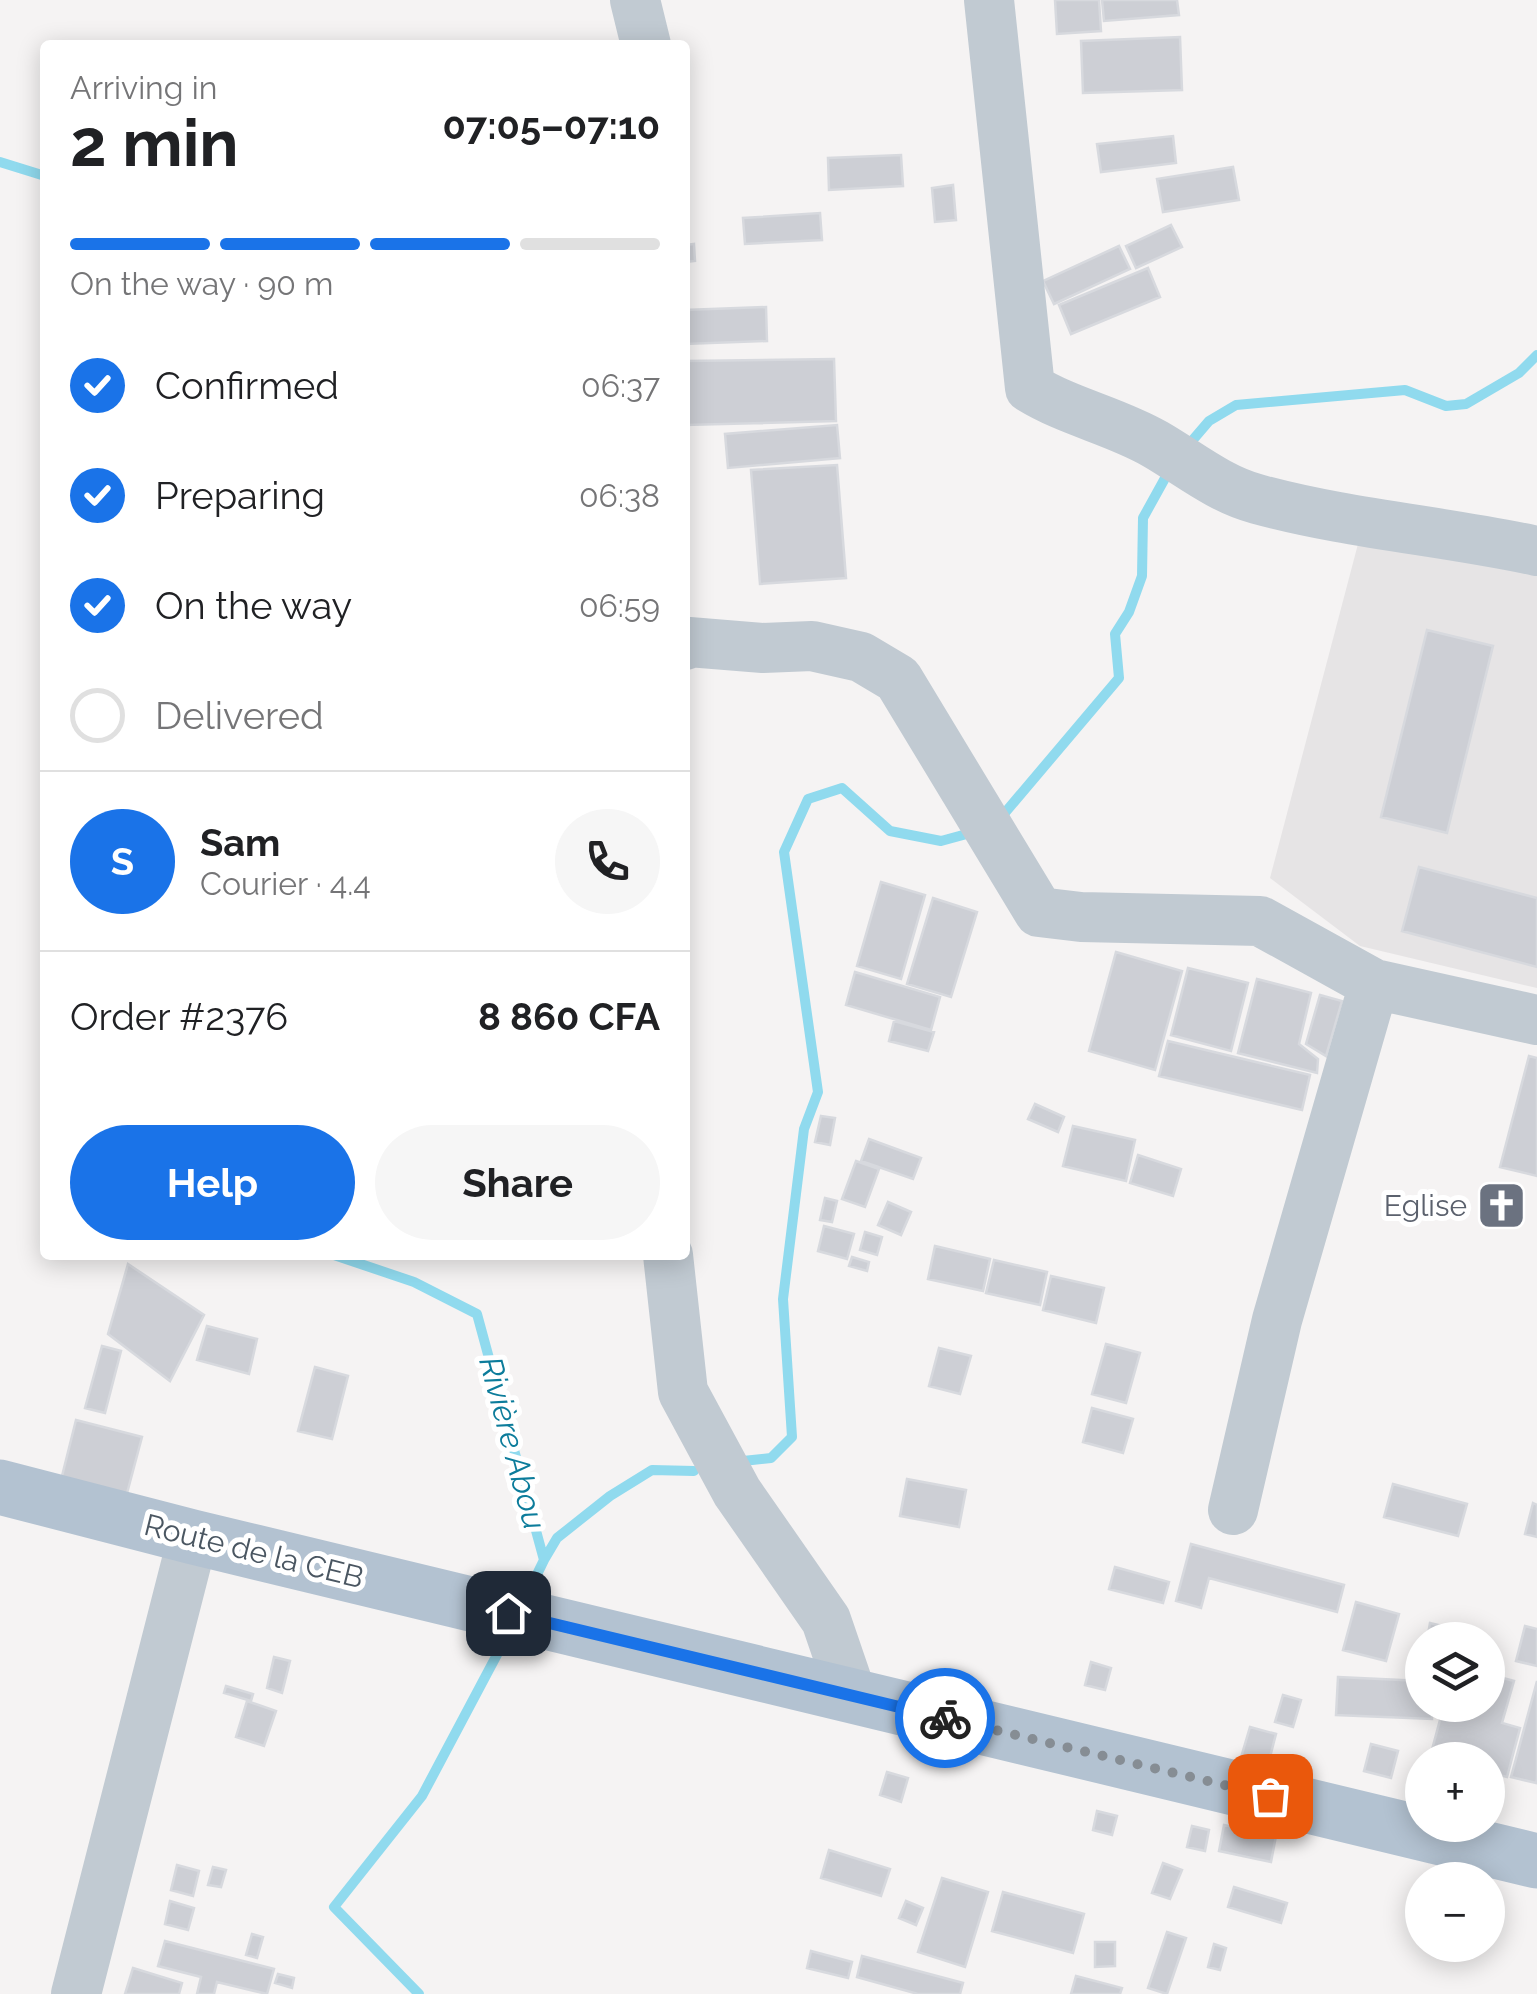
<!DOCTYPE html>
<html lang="en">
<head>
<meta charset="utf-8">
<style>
  :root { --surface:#fff; --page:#f6f6f6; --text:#202124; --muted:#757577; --line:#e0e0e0; --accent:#1a73e8 }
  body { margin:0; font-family:Raleway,sans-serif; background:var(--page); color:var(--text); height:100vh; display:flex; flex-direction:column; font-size:38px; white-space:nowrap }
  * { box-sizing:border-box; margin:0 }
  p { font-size:32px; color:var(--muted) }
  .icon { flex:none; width:55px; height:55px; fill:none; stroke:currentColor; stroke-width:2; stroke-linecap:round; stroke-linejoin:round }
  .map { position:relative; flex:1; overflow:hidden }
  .drawer { position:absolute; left:40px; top:40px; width:650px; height:1220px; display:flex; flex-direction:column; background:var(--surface); border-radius:10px; box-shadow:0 5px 25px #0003 }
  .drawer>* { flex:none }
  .buttons { position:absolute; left:1405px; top:1622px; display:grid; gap:20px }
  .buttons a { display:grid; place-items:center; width:100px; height:100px; border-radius:50%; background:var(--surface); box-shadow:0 5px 25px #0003; font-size:50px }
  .pin { position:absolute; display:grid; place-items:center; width:85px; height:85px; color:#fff; margin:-42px; border-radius:20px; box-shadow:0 5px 15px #0006 }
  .courier { position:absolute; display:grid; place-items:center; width:100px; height:100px; margin:-50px; border:8px solid #1a73e8; border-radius:50%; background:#fff; color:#222; box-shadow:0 2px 12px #0007 }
  .head em { font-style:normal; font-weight:700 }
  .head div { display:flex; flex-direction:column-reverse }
  .head { display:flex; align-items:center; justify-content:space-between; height:170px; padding:0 30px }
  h1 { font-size:65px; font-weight:700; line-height:75px }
  .bar { display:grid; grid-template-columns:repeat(4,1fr); gap:15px 10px; align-content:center; height:120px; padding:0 30px }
  .bar i { height:12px; border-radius:8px; background:var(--line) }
  .bar .current { background:var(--accent) }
  .bar p { grid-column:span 4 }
  .line { display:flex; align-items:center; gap:25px; padding:0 30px; border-top:2px solid var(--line) }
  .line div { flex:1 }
  .round { display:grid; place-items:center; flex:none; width:105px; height:105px; border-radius:52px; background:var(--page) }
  ol { padding:0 30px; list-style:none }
  li { display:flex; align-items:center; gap:30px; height:110px }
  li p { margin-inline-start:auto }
  li .icon { padding:10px; border-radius:50%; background:var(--accent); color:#fff; stroke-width:4 }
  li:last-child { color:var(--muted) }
  li i { width:55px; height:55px; border:5px solid var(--line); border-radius:50% }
  .action { display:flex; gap:20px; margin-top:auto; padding:20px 30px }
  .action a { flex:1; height:115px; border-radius:60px; background:var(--accent); color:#fff; font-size:40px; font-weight:700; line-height:115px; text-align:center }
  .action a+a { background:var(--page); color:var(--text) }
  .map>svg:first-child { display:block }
  .education { fill:#e6e4e5 }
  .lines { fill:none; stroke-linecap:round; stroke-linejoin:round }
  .stream { stroke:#90daee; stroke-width:10 }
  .building { fill:#cdcfd5; stroke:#d7d9de; stroke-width:2.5 }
  .minor { stroke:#c1cad2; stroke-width:50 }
  .major { stroke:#b3c2d1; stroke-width:55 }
  .done { stroke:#868d94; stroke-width:10; stroke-dasharray:0 18 }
  .route { stroke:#1a73e8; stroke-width:12 }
  .labels { text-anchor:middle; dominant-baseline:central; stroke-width:10; stroke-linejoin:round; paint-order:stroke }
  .worship-label { font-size:30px; fill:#5b616d; stroke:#fff; text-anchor:end }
  .street-label { font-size:30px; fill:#4a5661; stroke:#fff }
  .water-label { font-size:32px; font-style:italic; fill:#0c7c9b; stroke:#fff }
</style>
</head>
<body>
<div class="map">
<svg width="1537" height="1994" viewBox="0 0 1537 1994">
  <rect width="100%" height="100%" fill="#f5f3f3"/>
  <path class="education" d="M1363,525L1537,560V988L1360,946L1270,878Z"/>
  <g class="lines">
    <path class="stream" d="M0,162L45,176
      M1185,449L1209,421L1236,405L1405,390L1446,406L1466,404L1519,373L1537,355
      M998,821L1119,678L1115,634L1129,612L1142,576L1143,518L1169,471
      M334,1255L414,1282L477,1314L544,1560L525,1599
      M743,1461L771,1458L792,1437L783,1299L804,1129L818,1092L784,852L808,799L842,788L890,831L941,841L974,832
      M544,1560L557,1538L610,1496L652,1470L694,1471
      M419,1994L334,1907L422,1796L509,1632"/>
  </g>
  <path class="building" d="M1055,0H1099L1101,31L1057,34Z
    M1102,0H1177L1179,15L1104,21Z
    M1180,37L1182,90L1083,93L1081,41Z
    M1173,136L1176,163L1101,172L1097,144Z
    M901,155L903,186L829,190L828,158Z
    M1233,167L1239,200L1163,212L1157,179Z
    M953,185L956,220L935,222L932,188Z
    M820,213L822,240L745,244L743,218Z
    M1171,225L1182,247L1136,268L1126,246Z
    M694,244L695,261L685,262V245Z
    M1119,246L1130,269L1054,304L1043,281Z
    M1148,268L1160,297L1071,334L1059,305Z
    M766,307L767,341L685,344V310Z
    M834,359L836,421L685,425V361Z
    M837,425L840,458L728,468L725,434Z
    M837,465L846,578L760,584L751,470Z
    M1427,630L1493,646L1447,833L1381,817Z
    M1419,867L1537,898V967L1402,931Z
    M881,882L925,895L901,979L857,966Z
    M933,898L977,912L951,997L907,984Z
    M1116,952L1182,971L1155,1070L1089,1051Z
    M1188,968L1248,983L1231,1051L1171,1035Z
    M855,972L940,997L931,1030L846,1005Z
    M1257,979L1311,993L1299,1044L1318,1059L1317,1073L1238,1053Z
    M1320,995L1342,1001L1326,1056L1306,1044Z
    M894,1021L934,1032L928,1051L889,1041Z
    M1168,1041L1310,1075L1302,1110L1159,1076Z
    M1529,1056L1537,1058V1176L1500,1167Z
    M1035,1104L1064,1117L1058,1132L1028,1119Z
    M821,1116L835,1118L830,1145L815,1142Z
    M1073,1126L1135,1140L1126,1181L1063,1166Z
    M869,1139L921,1158L913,1179L861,1161Z
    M1138,1155L1181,1169L1173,1196L1130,1183Z
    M856,1161L879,1169L865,1207L842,1199Z
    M825,1198L837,1201L832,1222L820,1220Z
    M888,1202L911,1212L901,1235L878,1225Z
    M824,1226L854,1234L847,1259L818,1251Z
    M865,1232L882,1237L877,1255L860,1250Z
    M935,1246L990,1259L983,1291L928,1279Z
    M852,1257L869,1262L867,1271L849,1266Z
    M994,1260L1047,1272L1040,1305L986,1293Z
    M128,1264L204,1315L170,1381L108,1334Z
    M1051,1276L1104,1288L1096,1323L1043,1310Z
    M207,1326L257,1339L249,1374L197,1360Z
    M1106,1344L1140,1353L1126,1403L1092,1394Z
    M102,1346L121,1351L105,1413L85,1408Z
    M939,1348L971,1356L960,1394L929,1386Z
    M315,1367L348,1376L332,1439L298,1431Z
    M1092,1408L1133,1419L1123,1453L1083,1442Z
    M76,1420L142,1437L126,1497L61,1480Z
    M907,1479L966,1490L959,1527L900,1516Z
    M1393,1484L1467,1504L1458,1536L1384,1517Z
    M1533,1503L1537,1505V1537L1525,1534Z
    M1191,1544L1344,1585L1337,1612L1209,1578L1201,1608L1176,1601Z
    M1115,1567L1169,1582L1163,1603L1109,1589Z
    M1356,1602L1399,1614L1386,1661L1343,1650Z
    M1430,1623L1454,1629L1451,1640H1427Z
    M1525,1626L1537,1629V1666L1516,1661Z
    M274,1657L290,1661L282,1693L267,1688Z
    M1091,1662L1111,1668L1105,1690L1085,1685Z
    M1488,1674L1514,1681L1502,1723L1520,1728L1507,1777L1488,1772V1760H1443L1430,1757L1444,1705H1488Z
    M1338,1677L1422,1681V1705H1432V1719L1336,1715Z
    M1537,1681V1779L1536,1783L1511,1777Z
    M226,1686L253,1694L251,1701L224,1693Z
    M1283,1695L1301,1700L1293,1727L1275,1722Z
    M247,1701L276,1711L264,1746L236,1737Z
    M1250,1727L1276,1734L1269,1761L1242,1754Z
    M1371,1744L1398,1751L1391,1778L1364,1771Z
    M887,1772L908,1778L901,1802L880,1795Z
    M1097,1811L1117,1816L1112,1835L1093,1830Z
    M1224,1825L1276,1836L1271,1862L1219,1851Z
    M1192,1826L1209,1830L1205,1851L1187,1847Z
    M829,1850L890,1869L881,1896L821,1878Z
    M1163,1863L1182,1870L1170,1899L1152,1893Z
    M177,1865L199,1871L193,1896L171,1890Z
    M213,1867L226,1870L221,1887L208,1885Z
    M942,1878L988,1892L965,1967L918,1952Z
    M1234,1887L1287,1903L1281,1923L1228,1907Z
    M1003,1892L1084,1914L1073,1953L992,1931Z
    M170,1901L194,1908L188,1930L165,1924Z
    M906,1901L923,1908L916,1925L899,1918Z
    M1167,1932L1186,1938L1167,1994L1148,1988Z
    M252,1934L263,1937L257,1958L246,1955Z
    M165,1941L274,1969L267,1994L217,1982L214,1994H197L201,1977L158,1966Z
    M1095,1942H1115V1966L1095,1967Z
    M1214,1944L1226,1948L1220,1970L1208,1967Z
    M811,1951L852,1962L848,1978L807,1968Z
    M862,1956L963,1983L960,1994H918L857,1977Z
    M133,1968L182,1983L179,1994H125Z
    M278,1974L294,1978L292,1988L275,1983Z
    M1076,1976L1122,1988L1120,1994H1071Z"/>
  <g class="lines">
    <path class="minor" d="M635,0L646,45
      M989,0L1030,388C1069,412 1115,421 1155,444C1188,463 1219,489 1257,499C1348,524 1445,531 1537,551
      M685,645L689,642L763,648L812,646L861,657L898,679L1039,912L1081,917L1260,921L1374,984L1537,1020
      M668,1255L683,1392L737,1492L826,1620L852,1696
      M1233,1510L1277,1320L1374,984
      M76,1994L193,1537"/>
    <path class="major" d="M0,1487L193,1537L1537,1861"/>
  </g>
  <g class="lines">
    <path class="done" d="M945,1718L1270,1796"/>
    <path class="route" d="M508,1613L945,1718"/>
  </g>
  <defs>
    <symbol id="church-square" viewBox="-11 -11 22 22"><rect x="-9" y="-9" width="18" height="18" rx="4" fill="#6b7280" stroke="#fff"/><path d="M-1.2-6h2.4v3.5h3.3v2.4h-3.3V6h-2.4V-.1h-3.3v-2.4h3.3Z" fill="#fff"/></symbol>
  </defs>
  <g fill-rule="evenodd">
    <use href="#church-square" x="1474" y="1178" width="55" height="55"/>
  </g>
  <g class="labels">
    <g class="worship-label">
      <text x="1467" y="1205">Eglise</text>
    </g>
    <g class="street-label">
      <text transform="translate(254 1551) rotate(14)">Route de la CEB</text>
    </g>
    <g class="water-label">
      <text transform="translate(513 1443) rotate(75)">Rivière Abou</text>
    </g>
  </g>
</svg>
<div class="buttons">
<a><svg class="icon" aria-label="layers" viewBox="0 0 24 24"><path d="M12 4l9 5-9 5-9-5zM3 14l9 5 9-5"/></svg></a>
<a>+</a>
<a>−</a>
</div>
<div class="pin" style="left:1270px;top:1796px;background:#ea580c"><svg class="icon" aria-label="bag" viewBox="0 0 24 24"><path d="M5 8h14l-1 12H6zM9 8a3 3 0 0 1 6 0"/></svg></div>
<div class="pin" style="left:508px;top:1613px;background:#1f2937"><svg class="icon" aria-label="home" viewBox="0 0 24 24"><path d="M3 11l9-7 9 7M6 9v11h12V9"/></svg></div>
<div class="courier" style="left:945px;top:1718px"><svg class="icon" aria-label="bike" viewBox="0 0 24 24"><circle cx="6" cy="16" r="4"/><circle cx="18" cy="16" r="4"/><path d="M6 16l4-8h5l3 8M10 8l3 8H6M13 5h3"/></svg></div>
<section class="drawer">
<div class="head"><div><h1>2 min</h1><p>Arriving in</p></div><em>07:05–07:10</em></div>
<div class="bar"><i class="current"></i><i class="current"></i><i class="current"></i><i></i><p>On the way · 90 m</p></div>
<ol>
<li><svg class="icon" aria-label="check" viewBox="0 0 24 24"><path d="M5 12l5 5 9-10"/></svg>Confirmed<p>06:37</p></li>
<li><svg class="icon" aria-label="check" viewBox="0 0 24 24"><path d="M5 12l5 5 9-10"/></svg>Preparing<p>06:38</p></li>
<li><svg class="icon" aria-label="check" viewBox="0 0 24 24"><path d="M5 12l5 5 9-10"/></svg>On the way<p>06:59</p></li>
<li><i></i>Delivered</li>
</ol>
<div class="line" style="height:180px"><b class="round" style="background:var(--accent);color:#fff">S</b><div><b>Sam</b><p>Courier · 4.4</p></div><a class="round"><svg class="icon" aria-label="phone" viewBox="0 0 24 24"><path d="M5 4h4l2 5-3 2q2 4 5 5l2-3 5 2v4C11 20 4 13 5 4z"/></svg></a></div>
<div class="line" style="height:130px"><div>Order #2376</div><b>8 860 CFA</b></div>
<div class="action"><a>Help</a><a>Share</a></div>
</section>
</div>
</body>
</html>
